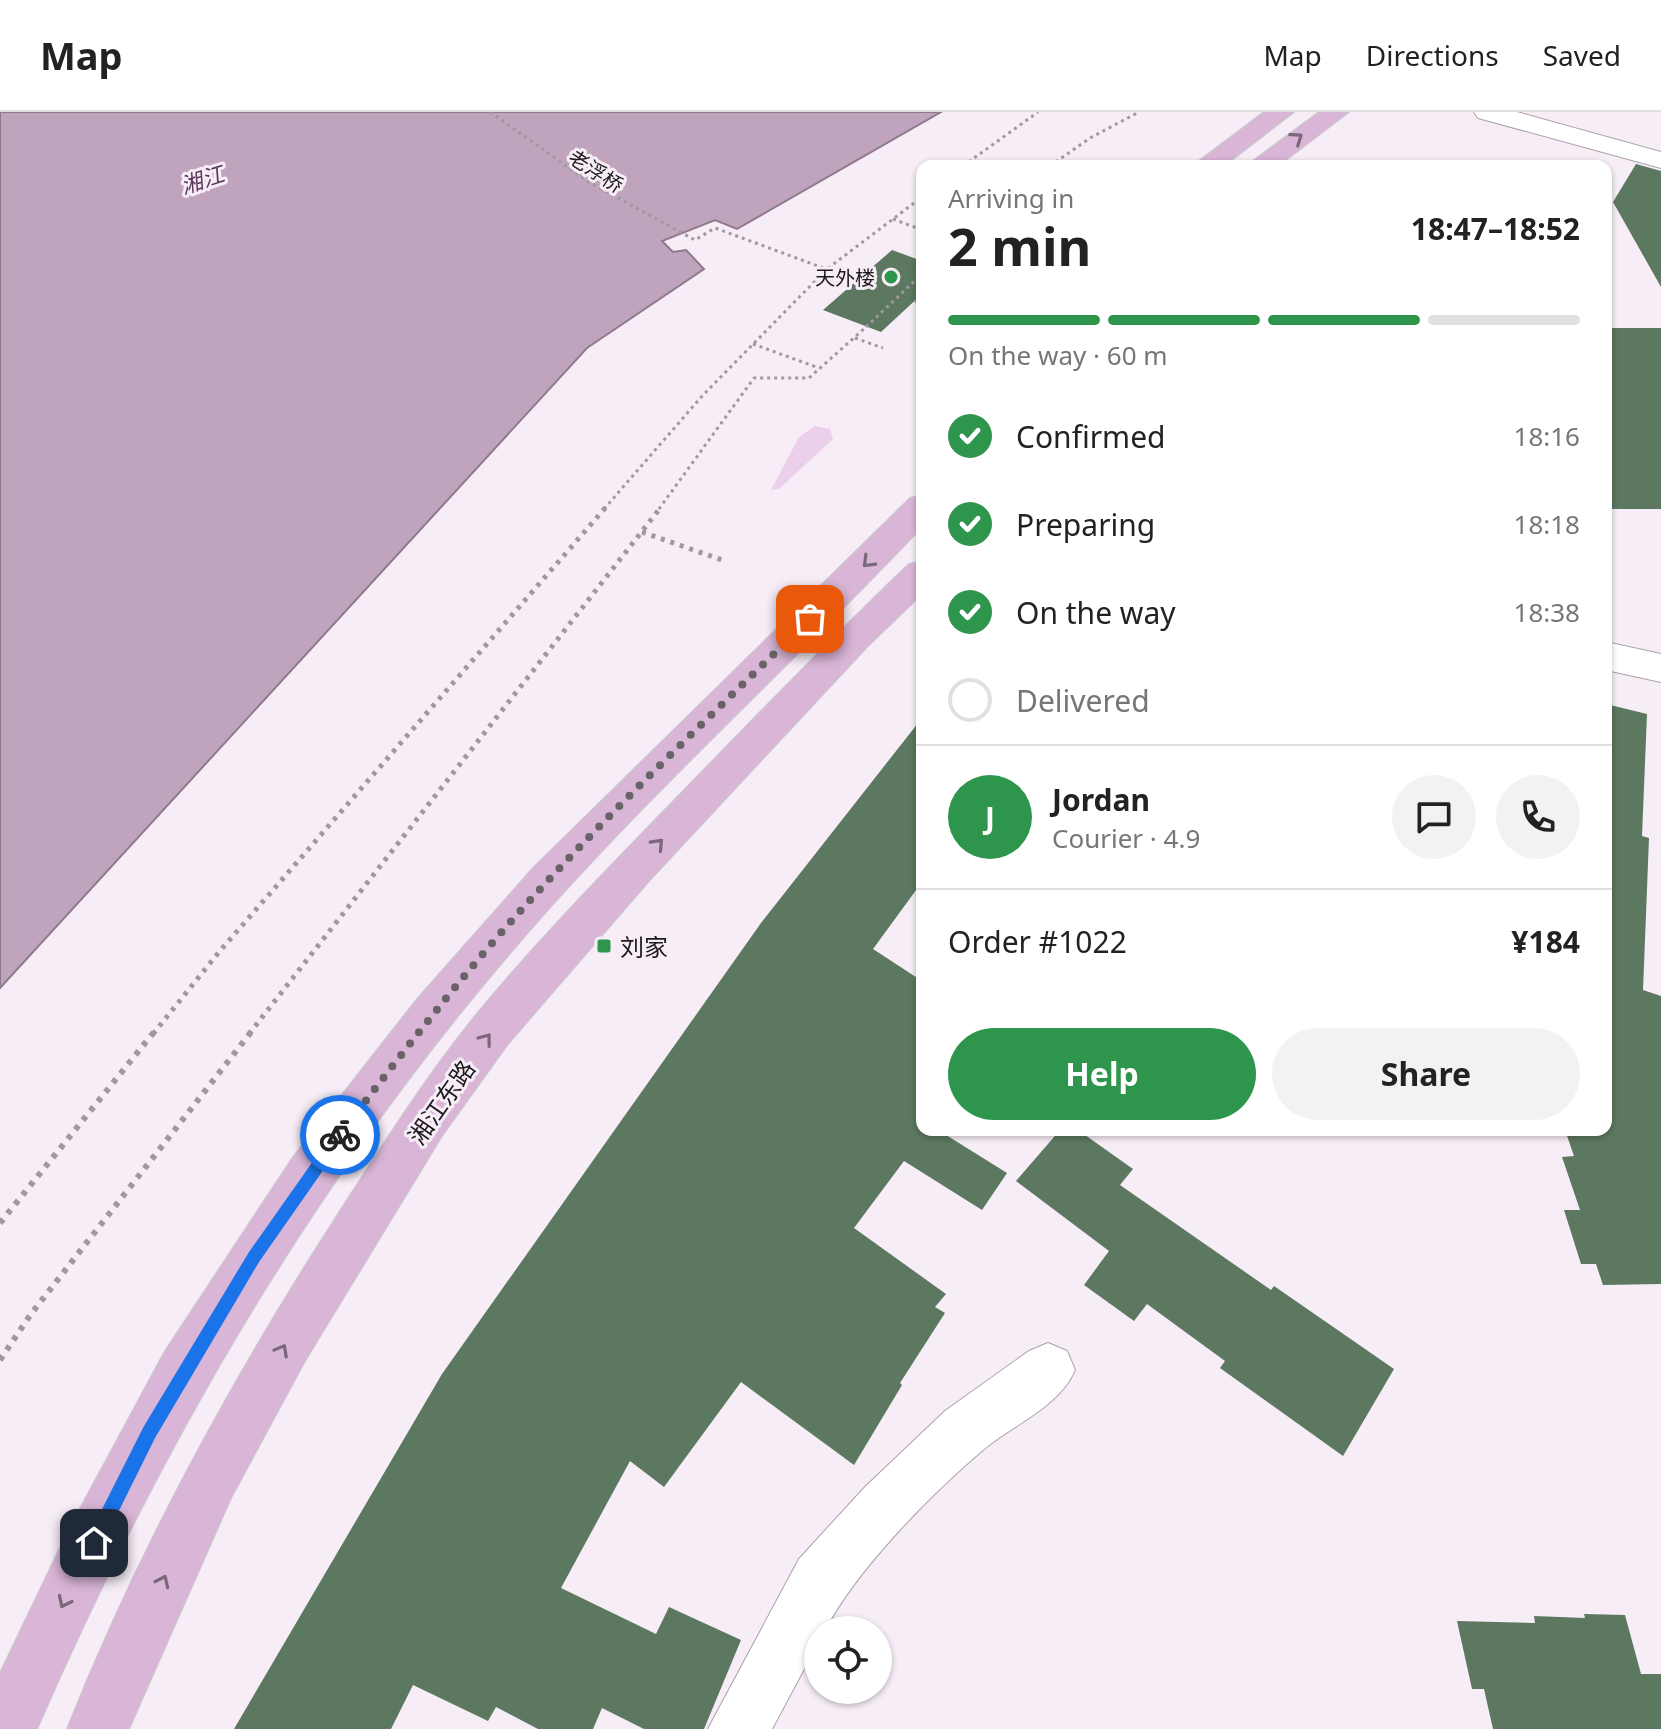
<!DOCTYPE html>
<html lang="en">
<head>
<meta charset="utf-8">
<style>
  :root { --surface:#fff; --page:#f2f2f2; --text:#222; --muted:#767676; --line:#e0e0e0; --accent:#2e954c }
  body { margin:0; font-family:"Noto Sans","Noto Sans SC",sans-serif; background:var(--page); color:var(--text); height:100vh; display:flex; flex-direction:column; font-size:30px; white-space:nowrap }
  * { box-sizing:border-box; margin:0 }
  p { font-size:26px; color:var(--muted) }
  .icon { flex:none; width:44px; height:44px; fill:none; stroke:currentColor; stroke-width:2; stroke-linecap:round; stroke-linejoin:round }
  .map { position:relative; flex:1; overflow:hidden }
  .side { position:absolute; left:916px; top:48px; width:696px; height:976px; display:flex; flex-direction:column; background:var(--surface); border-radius:16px; box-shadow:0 2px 6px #0004 }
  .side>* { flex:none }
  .controls { position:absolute; left:804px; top:1504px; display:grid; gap:16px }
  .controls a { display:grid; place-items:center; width:88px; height:88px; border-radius:50%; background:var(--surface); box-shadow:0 2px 6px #0004; font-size:40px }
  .pin { position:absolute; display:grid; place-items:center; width:68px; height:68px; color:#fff; margin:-34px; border-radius:16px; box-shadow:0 4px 12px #0006 }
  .courier { position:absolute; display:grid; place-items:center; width:80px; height:80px; margin:-40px; border:6px solid #1a73e8; border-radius:50%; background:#fff; color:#222; box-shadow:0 2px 10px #0007 }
  .headline em { font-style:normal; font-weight:700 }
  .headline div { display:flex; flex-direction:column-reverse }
  .headline { display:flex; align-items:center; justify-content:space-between; height:136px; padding:0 32px }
  h1 { font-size:52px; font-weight:700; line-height:60px }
  .bar { display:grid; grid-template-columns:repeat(4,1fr); gap:12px 8px; align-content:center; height:96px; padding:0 32px }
  .bar i { height:10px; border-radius:6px; background:var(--line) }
  .bar .active { background:var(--accent) }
  .bar p { grid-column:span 4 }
  .line { display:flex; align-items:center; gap:20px; padding:0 32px; border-top:2px solid var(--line) }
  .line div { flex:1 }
  .round { display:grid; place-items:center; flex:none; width:84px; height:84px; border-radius:42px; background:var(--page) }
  ol { padding:0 32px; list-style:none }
  li { display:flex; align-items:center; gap:24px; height:88px }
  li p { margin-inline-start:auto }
  li .icon { padding:8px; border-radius:50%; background:var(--accent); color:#fff; stroke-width:4 }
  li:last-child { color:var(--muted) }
  li i { width:44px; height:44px; border:4px solid var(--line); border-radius:50% }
  .cta { display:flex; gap:16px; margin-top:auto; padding:16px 32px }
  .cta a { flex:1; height:92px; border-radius:48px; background:var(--accent); color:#fff; font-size:32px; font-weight:700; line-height:92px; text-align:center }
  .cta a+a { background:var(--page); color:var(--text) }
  header { display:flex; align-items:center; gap:48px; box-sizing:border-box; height:112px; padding:0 40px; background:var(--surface); border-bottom:2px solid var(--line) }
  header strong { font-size:38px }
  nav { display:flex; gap:44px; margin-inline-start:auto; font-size:28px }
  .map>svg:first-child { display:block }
  .green { fill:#eccfea }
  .water { fill:#c0a4be; stroke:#8f7a8d; stroke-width:2 }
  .building { fill:#5c7860 }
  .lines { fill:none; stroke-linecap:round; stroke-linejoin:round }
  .minor-casing { stroke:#aba2aa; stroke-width:2 }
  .major-casing { stroke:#cdcccd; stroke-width:2 }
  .path-far2 { stroke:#9f989f; stroke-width:3; stroke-dasharray:3 4; stroke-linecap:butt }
  .path-far1 { stroke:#9f989f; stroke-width:5; stroke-dasharray:4 6; stroke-linecap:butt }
  .path { stroke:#9f989f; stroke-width:6; stroke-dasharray:5 7; stroke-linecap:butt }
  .minor { fill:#fff; fill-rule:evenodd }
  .major { fill:#d9b5d7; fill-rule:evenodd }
  .path-bridge { stroke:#9f989f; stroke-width:3; stroke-dasharray:3 4; stroke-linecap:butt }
  .oneway { stroke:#7b677a }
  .route { fill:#1a73e8 }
  .done { stroke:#696368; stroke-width:8; stroke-dasharray:0 14.4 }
  .poi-dot { fill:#2e954c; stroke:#f6edf6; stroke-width:3 }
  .labels { text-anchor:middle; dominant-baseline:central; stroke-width:6; stroke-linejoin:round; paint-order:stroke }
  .far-street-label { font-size:20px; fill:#1d191c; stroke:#f6edf6 }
  .far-poi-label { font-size:20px; fill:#1d191c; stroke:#f6edf6; text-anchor:end }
  .far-water-label { font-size:22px; font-style:italic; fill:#5e365c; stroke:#f6edf6 }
  .poi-label { font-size:24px; fill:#1d191c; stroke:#f6edf6; text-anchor:start }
  .street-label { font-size:24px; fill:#1d191c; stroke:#f6edf6 }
</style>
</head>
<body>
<header>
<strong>Map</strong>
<nav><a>Map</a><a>Directions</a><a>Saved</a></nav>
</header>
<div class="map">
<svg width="1661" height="1617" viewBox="0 0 1661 1617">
  <rect width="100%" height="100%" fill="#f6edf6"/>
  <path class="green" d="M815,314L830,317L833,327L779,377L771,378L799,325Z"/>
  <path class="water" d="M0,0H941L737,117L715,108L662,129L673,140L686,138L704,157L587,236L0,876Z"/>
  <path class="building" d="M1636,52L1661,59V175L1613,90Z
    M892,138L922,149V182L881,220L823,198Z
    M1606,216H1661V397H1606Z
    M1606,592L1647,602L1642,724L1649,726L1643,878L1661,884V1172L1603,1173L1596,1152H1581L1564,1098H1580L1562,1045L1574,1044L1565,1018H1606Z
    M922,606V770L873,837L922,869V1018H938L1007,1061L982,1098L904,1049L854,1116L946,1182L935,1195L945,1201L900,1271L902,1273L854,1353L741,1270L664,1375L630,1349L561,1476L656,1522L669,1495L741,1528L704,1617H644L602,1596L593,1617H538L496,1595L488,1609L413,1573L391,1617H234L442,1262L761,811Z
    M1060,1018H1078L1133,1057L1120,1073L1271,1178L1274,1174L1394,1257L1343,1344L1220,1256L1225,1249L1147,1192L1134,1209L1084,1173L1109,1139L1016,1069Z
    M1584,1502L1625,1503L1641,1562H1661V1617H1493L1484,1577H1472L1457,1509L1535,1511L1534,1504L1585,1506Z"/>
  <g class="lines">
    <defs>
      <path id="minor" d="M1474,0H1517L1661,40V56L1478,6Z
        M1606,530L1661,542V570L1606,558Z
        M1048,1231L1067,1239L1075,1258C1059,1295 1014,1312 983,1338C930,1383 857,1457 825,1518H818V1531L772,1617H708L799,1447L865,1375L945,1299L1029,1239Z"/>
      <path id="major" d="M1264,0H1294L1224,54H1192Z
        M1319,0H1349L1278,54H1246Z
        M922,383V415C787,558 640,689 512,839C310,1075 161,1333 37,1617H0V1561L70,1415L165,1239L293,1045L417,887L533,756L910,386Z
        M922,449V482L867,535L649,769L508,932L442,1024L305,1249L231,1386L129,1617H67C139,1436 232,1266 338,1102C382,1034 424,967 475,904C541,824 615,749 688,674C761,599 833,524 909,452Z"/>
    </defs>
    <use href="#minor" class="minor-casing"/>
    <use href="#major" class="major-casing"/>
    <path class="path-far2" d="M490,0L589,70L695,128L715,116L856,168
      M963,54L1038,0
      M1050,54L1090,26L1139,0
      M893,107L922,118
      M915,189L922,192
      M855,226L883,236
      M753,232L819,256
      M604,397L703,283L827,157L922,85
      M659,397L754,266H809L866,215"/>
    <path class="path-far1" d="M642,420L725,449
      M153,922L219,840L606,395
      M249,922L661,395"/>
    <path class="path" d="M0,1111L154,920
      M0,1248L31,1202L251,920"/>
    <use href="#minor" class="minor"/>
    <use href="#major" class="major"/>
    <path class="path-bridge" d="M866,215L922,162"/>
  </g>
  <defs><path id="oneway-chevron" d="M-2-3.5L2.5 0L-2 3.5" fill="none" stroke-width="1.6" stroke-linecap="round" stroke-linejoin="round" transform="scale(2)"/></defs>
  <g class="oneway">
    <use href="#oneway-chevron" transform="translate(1297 26) rotate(-35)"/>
    <use href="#oneway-chevron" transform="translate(868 450) rotate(135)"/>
    <use href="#oneway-chevron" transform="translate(658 732) rotate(-47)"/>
    <use href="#oneway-chevron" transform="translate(486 927) rotate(-53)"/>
    <use href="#oneway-chevron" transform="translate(282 1238) rotate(-61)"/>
    <use href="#oneway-chevron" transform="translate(163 1469) rotate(-65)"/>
    <use href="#oneway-chevron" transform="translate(64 1490) rotate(116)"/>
  </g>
  <path class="route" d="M340,1016L345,1018V1027L259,1150L155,1326L100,1437H88V1425L144,1314L249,1140L335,1018Z"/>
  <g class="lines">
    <path class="done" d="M340,1023C391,955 443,888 499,823C596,712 704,610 810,507"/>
  </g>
  <g class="poi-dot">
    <circle cx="891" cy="165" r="8"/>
    <rect x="596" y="826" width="16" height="16" rx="4"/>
  </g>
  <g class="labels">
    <g class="far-street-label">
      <text transform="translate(596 59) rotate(33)">老浮桥</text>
    </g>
    <g class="far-poi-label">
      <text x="875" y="165">天外楼</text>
    </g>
    <g class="far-water-label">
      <text transform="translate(202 67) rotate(-18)">湘江</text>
    </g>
    <g class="poi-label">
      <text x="620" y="834">刘家</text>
    </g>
    <g class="street-label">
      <text transform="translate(441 990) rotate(-55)">湘江东路</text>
    </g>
  </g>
</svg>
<div class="controls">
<a><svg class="icon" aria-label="locate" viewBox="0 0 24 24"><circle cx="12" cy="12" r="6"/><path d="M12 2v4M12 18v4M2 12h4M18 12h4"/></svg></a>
</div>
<div class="pin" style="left:810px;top:507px;background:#ea580c"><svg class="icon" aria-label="bag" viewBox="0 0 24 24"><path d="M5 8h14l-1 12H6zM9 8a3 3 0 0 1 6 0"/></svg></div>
<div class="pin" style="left:94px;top:1431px;background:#1f2937"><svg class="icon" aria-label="home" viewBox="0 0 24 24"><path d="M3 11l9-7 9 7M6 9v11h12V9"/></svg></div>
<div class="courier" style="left:340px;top:1023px"><svg class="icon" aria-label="bike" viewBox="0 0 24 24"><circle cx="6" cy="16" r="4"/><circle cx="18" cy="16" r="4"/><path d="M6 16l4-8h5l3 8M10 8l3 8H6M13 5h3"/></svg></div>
<section class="side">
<div class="headline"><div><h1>2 min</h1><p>Arriving in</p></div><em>18:47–18:52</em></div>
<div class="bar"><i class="active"></i><i class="active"></i><i class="active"></i><i></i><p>On the way · 60 m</p></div>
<ol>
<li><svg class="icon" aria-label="check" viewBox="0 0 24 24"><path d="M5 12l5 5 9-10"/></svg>Confirmed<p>18:16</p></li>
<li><svg class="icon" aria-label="check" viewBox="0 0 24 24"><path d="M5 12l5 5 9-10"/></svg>Preparing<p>18:18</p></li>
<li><svg class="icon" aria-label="check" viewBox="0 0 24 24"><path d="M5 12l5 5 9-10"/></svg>On the way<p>18:38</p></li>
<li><i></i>Delivered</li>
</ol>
<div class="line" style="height:144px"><b class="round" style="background:var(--accent);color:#fff">J</b><div><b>Jordan</b><p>Courier · 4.9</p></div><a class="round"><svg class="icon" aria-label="chat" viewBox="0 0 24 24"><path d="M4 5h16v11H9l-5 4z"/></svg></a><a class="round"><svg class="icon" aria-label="phone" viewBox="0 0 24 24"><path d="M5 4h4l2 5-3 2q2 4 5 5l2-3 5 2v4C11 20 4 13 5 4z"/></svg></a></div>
<div class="line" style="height:104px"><div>Order #1022</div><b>¥184</b></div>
<div class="cta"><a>Help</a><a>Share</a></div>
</section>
</div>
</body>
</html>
